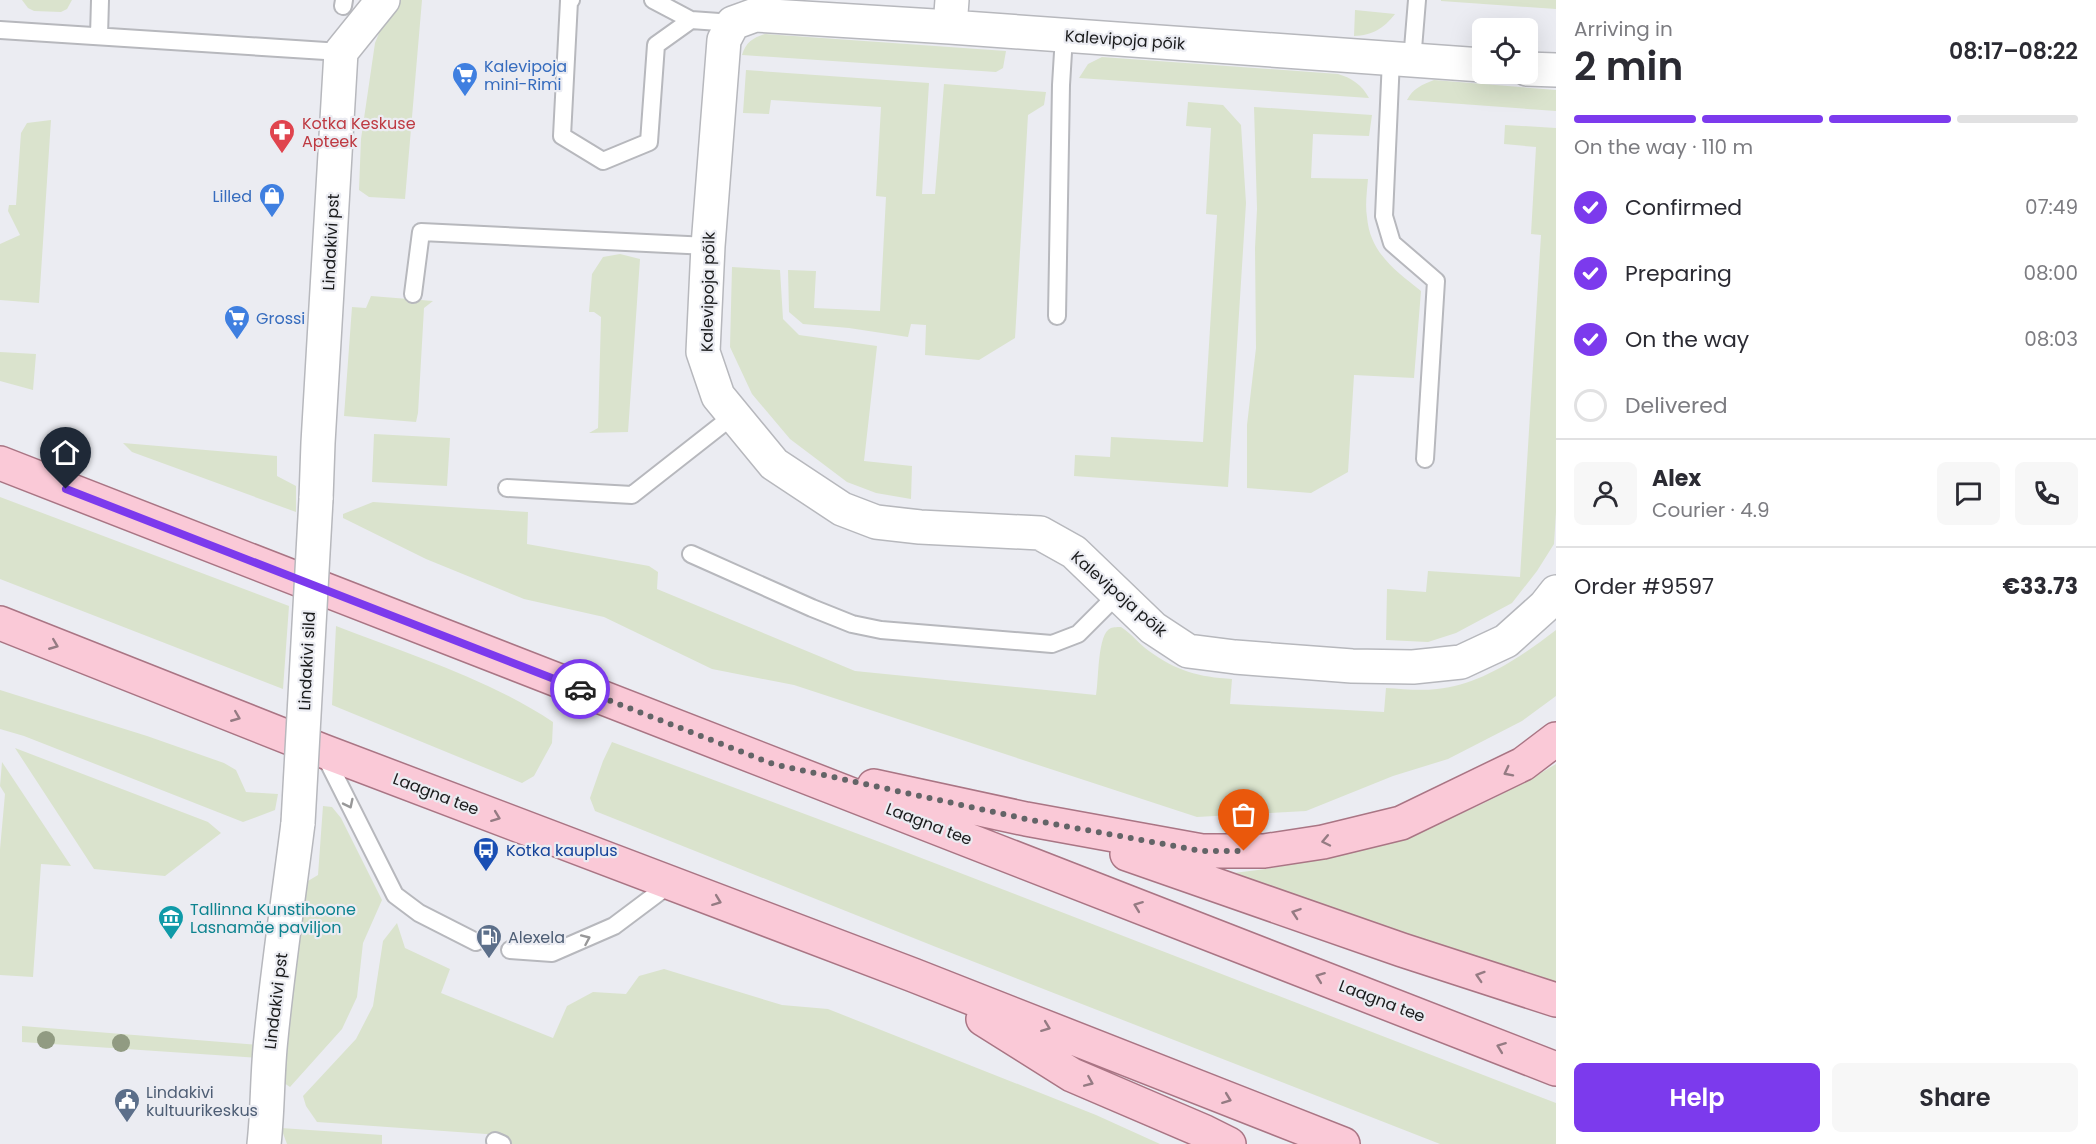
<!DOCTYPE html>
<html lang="en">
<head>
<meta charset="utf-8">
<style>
  :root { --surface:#fff; --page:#f7f7f7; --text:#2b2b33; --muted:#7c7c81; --line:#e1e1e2; --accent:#7c3aed }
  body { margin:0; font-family:Poppins,sans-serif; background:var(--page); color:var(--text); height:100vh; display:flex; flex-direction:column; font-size:22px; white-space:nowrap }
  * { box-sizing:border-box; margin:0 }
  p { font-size:20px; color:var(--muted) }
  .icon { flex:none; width:33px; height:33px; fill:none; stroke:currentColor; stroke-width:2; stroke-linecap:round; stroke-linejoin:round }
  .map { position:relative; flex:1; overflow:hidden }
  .drawer { display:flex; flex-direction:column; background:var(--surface); width:540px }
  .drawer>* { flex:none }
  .buttons { position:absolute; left:1472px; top:18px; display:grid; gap:12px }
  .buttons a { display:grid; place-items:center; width:66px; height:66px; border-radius:9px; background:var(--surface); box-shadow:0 6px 24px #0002; font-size:30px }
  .pin { position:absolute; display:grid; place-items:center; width:51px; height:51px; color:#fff; margin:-62px -26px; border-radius:50% 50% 50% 0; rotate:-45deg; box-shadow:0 0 6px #0007 }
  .pin .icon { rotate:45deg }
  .courier { position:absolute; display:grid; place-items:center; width:60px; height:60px; margin:-30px; border:4px solid #7c3aed; border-radius:50%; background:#fff; color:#222; box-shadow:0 2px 8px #0007 }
  .headline em { font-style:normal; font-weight:600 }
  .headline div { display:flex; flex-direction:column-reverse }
  .headline { display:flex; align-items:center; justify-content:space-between; height:102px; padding:0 18px }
  h1 { font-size:39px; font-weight:600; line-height:45px }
  .bar { display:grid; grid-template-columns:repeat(4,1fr); gap:9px 6px; align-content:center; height:72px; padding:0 18px }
  .bar i { height:8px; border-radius:4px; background:var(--line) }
  .bar .active { background:var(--accent) }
  .bar p { grid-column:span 4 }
  .line { display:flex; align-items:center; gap:15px; padding:0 18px; border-top:2px solid var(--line) }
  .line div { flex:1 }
  .round { display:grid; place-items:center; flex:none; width:63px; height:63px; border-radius:9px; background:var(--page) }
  ol { padding:0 18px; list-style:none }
  li { display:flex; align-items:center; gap:18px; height:66px }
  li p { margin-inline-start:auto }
  li .icon { padding:6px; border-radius:50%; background:var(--accent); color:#fff; stroke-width:4 }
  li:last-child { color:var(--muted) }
  li i { width:33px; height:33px; border:3px solid var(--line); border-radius:50% }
  .cta { display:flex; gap:12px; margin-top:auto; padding:12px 18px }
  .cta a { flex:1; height:69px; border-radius:9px; background:var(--accent); color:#fff; font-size:24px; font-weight:600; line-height:69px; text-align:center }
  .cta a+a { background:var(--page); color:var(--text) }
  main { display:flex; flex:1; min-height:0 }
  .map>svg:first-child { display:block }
  .green { fill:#dae3cd }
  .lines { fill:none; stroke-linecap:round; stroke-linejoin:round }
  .lane-casing { stroke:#b7b8bd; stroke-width:20 }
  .street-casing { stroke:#b7b8bd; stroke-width:36 }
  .primary-casing { stroke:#a97584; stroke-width:36 }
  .lane { stroke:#fff; stroke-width:16 }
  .street { stroke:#fff; stroke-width:33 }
  .primary { stroke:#fac9d7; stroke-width:33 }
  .street-bridge-casing { stroke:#b7b8bd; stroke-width:36; stroke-linecap:butt }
  .street-bridge { stroke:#fff; stroke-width:33 }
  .tree { fill:#919b82 }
  .oneway { stroke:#957b83 }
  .oneway2 { stroke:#989899 }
  .done { stroke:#636467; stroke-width:6; stroke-dasharray:0 10.8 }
  .route { stroke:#7c3aed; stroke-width:8 }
  .labels { text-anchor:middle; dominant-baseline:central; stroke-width:4.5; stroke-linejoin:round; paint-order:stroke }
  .street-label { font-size:16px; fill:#1a1b1c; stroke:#ebecf2 }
  .shop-label { font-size:16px; fill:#366cbe; stroke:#ebecf2; text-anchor:start }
  .health-label { font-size:16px; fill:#be3a42; stroke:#ebecf2; text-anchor:start }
  .transit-label { font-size:16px; fill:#164399; stroke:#ebecf2; text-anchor:start }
  .culture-label { font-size:16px; fill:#0d838f; stroke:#ebecf2; text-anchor:start }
  .service-label { font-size:16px; fill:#4e5e75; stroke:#ebecf2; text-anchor:start }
</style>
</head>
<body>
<main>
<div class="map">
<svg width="1556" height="1144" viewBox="0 0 1556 1144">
  <rect width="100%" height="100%" fill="#ebecf2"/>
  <path class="green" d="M22,0H72L67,9L61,12L34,11L28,8Z
    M400,0H422L405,199L369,197L359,190L361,139L375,43L382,26Z
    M1556,0V9L1441,1V0Z
    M1355,10L1395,14C1383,29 1373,35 1354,36Z
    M765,34L1006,51L1003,68L996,72L742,55C746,42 753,38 765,34Z
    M1102,57L1338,74C1352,78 1362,85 1369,98L1079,78L1088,64Z
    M746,70L929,83L922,194H935L944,84L1046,92L1044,105L1028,115L1015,338L979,360L925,355L926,325L911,324L908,337L849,328L803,324L789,312L788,270L816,271L814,308L880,311L886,197L876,196L881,107L771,100L769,114L743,113Z
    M1434,80L1556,90V111L1407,100C1413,88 1422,85 1434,80Z
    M1188,102L1223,105L1241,125L1246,203L1228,487L1074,476L1075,455L1110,457L1111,437L1203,442L1217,215L1206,214L1211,128L1186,126Z
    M1254,107L1372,115L1369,136L1313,134L1311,178L1368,179C1367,191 1365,205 1367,217C1370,253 1395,270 1421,291L1414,378L1354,375L1348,472L1311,493L1247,488V425L1256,348L1255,248L1257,209Z
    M51,120L39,303L0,300V244L20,235L8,211L9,205H16L21,133L27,123Z
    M1505,125L1556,128V512L1554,544L1537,571L1512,603L1456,633L1428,642L1386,640L1387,589L1426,592L1428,571L1520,577L1541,235L1531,234L1536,147L1504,144Z
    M620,254L640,259L628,432L589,433L598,428L601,317L594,312H589L592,274L603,257Z
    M732,267L780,270L783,319L799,335L877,346L864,461L912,466L911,499L876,493L847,482L790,439L752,394L730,347Z
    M371,296L433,301L424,308L418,413L416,422L344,416L352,307L366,308Z
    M0,352L36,354L33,390L0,381Z
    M374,434L450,438L447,486L372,482Z
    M123,443L277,456V476L296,486V512L132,452Z
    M0,497L289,606L283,689L0,579Z
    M373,502L528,512L527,544L649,566L658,572L657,589L855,671L1096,695C1099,681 1097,633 1111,628C1113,627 1119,627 1121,627C1132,634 1139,644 1149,651C1176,671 1199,677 1232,679L1230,704L1384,712L1386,688C1402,689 1420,691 1437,689C1481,685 1522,656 1556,630V696L1522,721L1448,759L1393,776L1306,811L1197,817L794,685L712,669L604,617L524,599L426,559L343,518V514Z
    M336,626C406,653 491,680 553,722L552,743L534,776L522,783L332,705Z
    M0,690L147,736L224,763L236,770L246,792L278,794L275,810L243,822L24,736L0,729Z
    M612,742L885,844L1556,1103V1144H1440L936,947L595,811L590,798L603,761Z
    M15,748L208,822L221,833L165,876L94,869Z
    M2,762L71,866L41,864L33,977L0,975V849L5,794L0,786Z
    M1556,764V982L1223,874C1346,862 1450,828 1556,764Z
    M323,806L332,807L341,818L382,900L363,943L357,997L342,1029L290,1087L278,1079L303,884L318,875Z
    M397,923L405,948L450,969L441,993L553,1038L567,1006L593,992L626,994L639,976L664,969L782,1005L828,1009L1096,1115L1160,1144H507L500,1135L317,1122L306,1106L303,1096L356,1039L373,1006L383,941Z
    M22,1026L260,1045L259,1058L22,1042Z
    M281,1128L382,1135V1144H287Z"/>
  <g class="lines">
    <defs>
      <path id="lane" d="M571,0L569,1L562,136L603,161L649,142L656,45L691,20
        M653,0L691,20L733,23
        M343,6L344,0
        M0,30L341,52
        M99,36L100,0
        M1391,59L1384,216L1392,243L1436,281L1425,459
        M1412,61L1417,0
        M413,294L421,232L708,246
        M1057,316L1061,85L1064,36
        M507,488L632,495L734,415
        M691,554L812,608L852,624L881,630L1052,644L1078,634L1118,594
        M323,752L395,895L419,913L476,942
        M510,950L552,953L614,926L670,884
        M495,1141L502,1144"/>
      <path id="street" d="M950,27L952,0
        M1482,65L950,27L755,15L733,23L724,40L708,246L703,352L718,396L774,464L842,509L876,522L920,527L1040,533L1074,552L1153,628L1188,651L1235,657L1352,666L1413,667L1461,662L1506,641L1545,606L1556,592
        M1527,69L1556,70
        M316,499L318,443L341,52L383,0
        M264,1144C268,1109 267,1074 271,1038C278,966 289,895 298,823"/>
      <path id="primary" d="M0,463L1556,1069
        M0,623L323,751L913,975L1343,1144
        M874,786L1026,819L1202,851H1264L1323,842L1401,823L1523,764L1556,739
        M1127,854L1402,950L1556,1000
        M983,1019L1072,1075L1205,1132L1229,1144"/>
    </defs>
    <use href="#lane" class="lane-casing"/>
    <use href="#street" class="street-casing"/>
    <use href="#primary" class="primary-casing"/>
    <use href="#lane" class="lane"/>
    <use href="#street" class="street"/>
    <use href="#primary" class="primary"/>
    <defs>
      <path id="street-bridge" d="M298,823L316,499"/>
    </defs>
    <use href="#street-bridge" class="street-bridge-casing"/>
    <use href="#street-bridge" class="street-bridge"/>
  </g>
  <g class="tree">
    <circle cx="46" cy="1040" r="9"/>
    <circle cx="121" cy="1043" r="9"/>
  </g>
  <defs><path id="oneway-chevron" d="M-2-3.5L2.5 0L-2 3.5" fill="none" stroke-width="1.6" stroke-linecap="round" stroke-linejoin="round" transform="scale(1.5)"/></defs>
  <g class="oneway">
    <use href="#oneway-chevron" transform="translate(54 645) rotate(22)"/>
    <use href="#oneway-chevron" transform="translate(236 717) rotate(22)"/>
    <use href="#oneway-chevron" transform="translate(1508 772) rotate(153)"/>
    <use href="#oneway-chevron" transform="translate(496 817) rotate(21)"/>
    <use href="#oneway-chevron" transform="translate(1326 841) rotate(168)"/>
    <use href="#oneway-chevron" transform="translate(717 901) rotate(21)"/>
    <use href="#oneway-chevron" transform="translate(1138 906) rotate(-159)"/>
    <use href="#oneway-chevron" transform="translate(1296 913) rotate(-161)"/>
    <use href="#oneway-chevron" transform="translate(1480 976) rotate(-162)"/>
    <use href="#oneway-chevron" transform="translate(1320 977) rotate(-159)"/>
    <use href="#oneway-chevron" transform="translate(1046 1027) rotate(21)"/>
    <use href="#oneway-chevron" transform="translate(1501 1047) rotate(-159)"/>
    <use href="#oneway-chevron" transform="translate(1089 1082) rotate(23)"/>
    <use href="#oneway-chevron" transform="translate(1227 1099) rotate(21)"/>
  </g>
  <g class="oneway2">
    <use href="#oneway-chevron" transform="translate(349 804) rotate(64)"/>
    <use href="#oneway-chevron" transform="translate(586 939) rotate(-24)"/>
  </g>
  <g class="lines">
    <path class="done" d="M580,689L773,764L1026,819L1202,851H1244"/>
    <path class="route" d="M66,489L580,689"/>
  </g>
  <defs>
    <symbol id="supermarket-pin" viewBox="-11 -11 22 30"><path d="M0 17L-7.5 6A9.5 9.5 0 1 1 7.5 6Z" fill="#3f7fe0" stroke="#ebecf2"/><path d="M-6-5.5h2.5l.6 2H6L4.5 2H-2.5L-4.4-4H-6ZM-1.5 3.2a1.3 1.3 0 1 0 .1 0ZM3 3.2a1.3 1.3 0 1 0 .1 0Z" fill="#fff"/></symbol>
    <symbol id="pharmacy-pin" viewBox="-11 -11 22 30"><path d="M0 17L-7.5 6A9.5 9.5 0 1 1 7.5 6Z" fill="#e0444e" stroke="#ebecf2"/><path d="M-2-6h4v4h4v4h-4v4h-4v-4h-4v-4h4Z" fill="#fff"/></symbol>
    <symbol id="shop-pin" viewBox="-11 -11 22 30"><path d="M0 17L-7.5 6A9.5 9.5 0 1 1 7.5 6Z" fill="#3f7fe0" stroke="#ebecf2"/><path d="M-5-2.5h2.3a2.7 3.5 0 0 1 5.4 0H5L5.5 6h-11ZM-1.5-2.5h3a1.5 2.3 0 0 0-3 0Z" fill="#fff"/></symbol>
    <symbol id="bus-pin" viewBox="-11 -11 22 30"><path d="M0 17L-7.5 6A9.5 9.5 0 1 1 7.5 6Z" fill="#1a4fb4" stroke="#ebecf2"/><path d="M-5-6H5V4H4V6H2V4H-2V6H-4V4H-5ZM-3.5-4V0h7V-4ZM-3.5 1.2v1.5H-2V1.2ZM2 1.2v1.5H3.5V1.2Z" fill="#fff"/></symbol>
    <symbol id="museum-pin" viewBox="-11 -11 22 30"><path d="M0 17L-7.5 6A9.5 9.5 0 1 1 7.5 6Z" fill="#0f9aa8" stroke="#ebecf2"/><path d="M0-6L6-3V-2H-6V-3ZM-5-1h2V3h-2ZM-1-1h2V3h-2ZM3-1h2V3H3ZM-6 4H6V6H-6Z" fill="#fff"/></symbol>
    <symbol id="fuel-pin" viewBox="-11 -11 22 30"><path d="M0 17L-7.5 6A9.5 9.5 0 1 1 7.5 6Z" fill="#5c6f8a" stroke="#ebecf2"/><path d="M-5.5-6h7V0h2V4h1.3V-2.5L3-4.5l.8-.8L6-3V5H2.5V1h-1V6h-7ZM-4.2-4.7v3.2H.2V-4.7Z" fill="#fff"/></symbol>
    <symbol id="civic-pin" viewBox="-11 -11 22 30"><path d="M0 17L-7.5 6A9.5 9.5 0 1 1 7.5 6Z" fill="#5c6f8a" stroke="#ebecf2"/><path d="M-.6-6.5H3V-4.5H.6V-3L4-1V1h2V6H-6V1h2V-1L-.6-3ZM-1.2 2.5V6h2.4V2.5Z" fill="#fff"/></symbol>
  </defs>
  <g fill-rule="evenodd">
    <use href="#supermarket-pin" x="450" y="60" width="30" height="40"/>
    <use href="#pharmacy-pin" x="267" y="117" width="30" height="40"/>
    <use href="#shop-pin" x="257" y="181" width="30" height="40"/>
    <use href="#supermarket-pin" x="222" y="303" width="30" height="40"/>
    <use href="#bus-pin" x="471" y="835" width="30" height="40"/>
    <use href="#museum-pin" x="156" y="903" width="30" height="40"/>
    <use href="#fuel-pin" x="474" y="922" width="30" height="40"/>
    <use href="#civic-pin" x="112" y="1086" width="30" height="40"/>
  </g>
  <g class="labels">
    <g class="street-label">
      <text transform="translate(1125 40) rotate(4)">Kalevipoja põik</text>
      <text transform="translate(331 242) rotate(-87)">Lindakivi pst</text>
      <text transform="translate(708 292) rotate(-89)">Kalevipoja põik</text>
      <text transform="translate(1119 594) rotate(41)">Kalevipoja põik</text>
      <text transform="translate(307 661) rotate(-87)">Lindakivi sild</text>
      <text transform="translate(436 794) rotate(21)">Laagna tee</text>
      <text transform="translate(929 824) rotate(21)">Laagna tee</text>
      <text transform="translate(276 1001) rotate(-83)">Lindakivi pst</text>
      <text transform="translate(1382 1001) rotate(21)">Laagna tee</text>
    </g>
    <g class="shop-label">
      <text x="484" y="66">Kalevipoja<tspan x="484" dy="18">mini-Rimi</tspan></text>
      <text x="252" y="196" text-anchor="end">Lilled</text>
      <text x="256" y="318">Grossi</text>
    </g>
    <g class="health-label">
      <text x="302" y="123">Kotka Keskuse<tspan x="302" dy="18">Apteek</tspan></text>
    </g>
    <g class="transit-label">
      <text x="506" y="850">Kotka kauplus</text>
    </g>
    <g class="culture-label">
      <text x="190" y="909">Tallinna Kunstihoone<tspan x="190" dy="18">Lasnamäe paviljon</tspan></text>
    </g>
    <g class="service-label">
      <text x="508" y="937">Alexela</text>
      <text x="146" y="1092">Lindakivi<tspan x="146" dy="18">kultuurikeskus</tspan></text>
    </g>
  </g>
</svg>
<div class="buttons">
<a><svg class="icon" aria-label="locate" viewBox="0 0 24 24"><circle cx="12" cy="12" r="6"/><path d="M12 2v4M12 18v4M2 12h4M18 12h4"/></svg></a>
</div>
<div class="pin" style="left:1244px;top:851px;background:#ea580c"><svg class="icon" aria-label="bag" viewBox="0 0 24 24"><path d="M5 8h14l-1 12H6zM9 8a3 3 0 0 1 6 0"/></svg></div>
<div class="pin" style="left:66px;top:489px;background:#1f2937"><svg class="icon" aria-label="home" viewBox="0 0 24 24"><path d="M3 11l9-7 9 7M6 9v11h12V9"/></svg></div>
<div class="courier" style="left:580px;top:689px"><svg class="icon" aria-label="car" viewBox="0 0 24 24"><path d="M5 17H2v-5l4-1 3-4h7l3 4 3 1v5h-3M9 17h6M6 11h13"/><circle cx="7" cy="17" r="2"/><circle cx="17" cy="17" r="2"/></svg></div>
</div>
<section class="drawer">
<div class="headline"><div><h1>2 min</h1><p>Arriving in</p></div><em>08:17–08:22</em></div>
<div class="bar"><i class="active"></i><i class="active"></i><i class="active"></i><i></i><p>On the way · 110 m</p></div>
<ol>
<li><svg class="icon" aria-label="check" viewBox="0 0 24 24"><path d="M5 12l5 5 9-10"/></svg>Confirmed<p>07:49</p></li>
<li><svg class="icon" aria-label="check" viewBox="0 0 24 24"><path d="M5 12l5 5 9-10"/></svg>Preparing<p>08:00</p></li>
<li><svg class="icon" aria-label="check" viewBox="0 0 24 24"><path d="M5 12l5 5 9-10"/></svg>On the way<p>08:03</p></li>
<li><i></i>Delivered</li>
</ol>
<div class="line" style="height:108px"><a class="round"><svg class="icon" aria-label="person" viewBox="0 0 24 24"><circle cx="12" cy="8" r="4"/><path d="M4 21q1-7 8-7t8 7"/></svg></a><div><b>Alex</b><p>Courier · 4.9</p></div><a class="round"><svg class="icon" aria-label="chat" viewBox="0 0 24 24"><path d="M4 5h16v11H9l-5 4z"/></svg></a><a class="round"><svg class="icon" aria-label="phone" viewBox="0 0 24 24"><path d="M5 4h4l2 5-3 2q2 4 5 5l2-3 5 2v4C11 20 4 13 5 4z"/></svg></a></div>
<div class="line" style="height:78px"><div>Order #9597</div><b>€33.73</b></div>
<div class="cta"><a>Help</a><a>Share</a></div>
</section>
</main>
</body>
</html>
